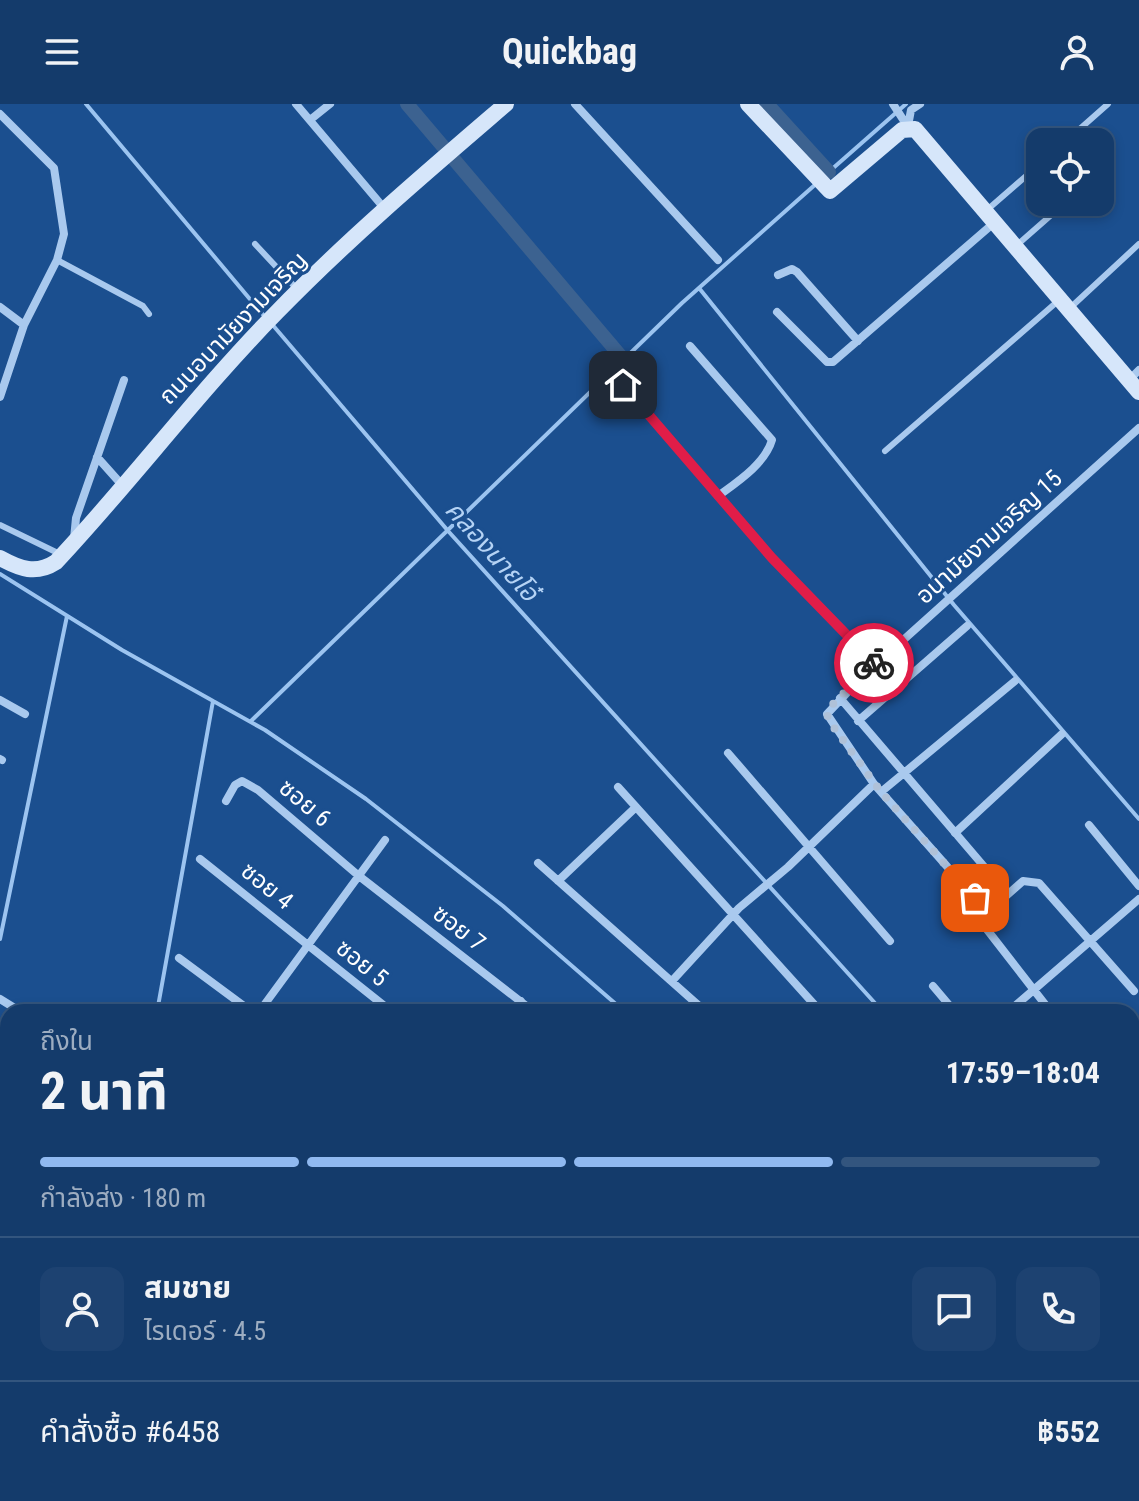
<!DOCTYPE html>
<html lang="th">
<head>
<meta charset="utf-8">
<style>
  :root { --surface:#143b6b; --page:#1d4271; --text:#f1f3f6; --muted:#9dadc1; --line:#33557e; --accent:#90b9f0 }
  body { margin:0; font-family:"Roboto Condensed","Noto Sans Thai",sans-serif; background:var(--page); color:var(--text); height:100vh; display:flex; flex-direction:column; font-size:30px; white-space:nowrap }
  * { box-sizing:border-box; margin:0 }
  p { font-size:26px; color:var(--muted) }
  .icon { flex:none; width:44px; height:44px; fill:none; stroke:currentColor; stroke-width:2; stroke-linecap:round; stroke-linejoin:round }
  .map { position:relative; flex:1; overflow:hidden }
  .details { position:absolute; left:0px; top:900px; width:1140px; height:498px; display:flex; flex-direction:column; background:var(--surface); border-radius:24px 24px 0 0; box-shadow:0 4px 12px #0003,0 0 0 2px var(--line) }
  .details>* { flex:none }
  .buttons { position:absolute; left:1026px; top:24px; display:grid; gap:16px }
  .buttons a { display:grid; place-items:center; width:88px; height:88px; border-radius:16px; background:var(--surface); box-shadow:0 4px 12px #0003,0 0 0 2px var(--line); font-size:40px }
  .pin { position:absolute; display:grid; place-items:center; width:68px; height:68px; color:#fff; margin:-34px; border-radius:16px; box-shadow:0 4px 12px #0006 }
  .courier { position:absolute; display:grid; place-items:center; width:80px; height:80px; margin:-40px; border:6px solid #e11d48; border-radius:50%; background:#fff; color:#222; box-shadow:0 2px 10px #0007 }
  .headline em { font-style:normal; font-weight:700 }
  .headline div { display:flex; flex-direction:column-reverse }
  .headline { display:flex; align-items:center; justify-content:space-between; height:136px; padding:0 40px }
  h1 { font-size:52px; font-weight:700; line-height:60px }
  .bar { display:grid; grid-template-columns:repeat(4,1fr); gap:12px 8px; align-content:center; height:96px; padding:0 40px }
  .bar i { height:10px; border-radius:6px; background:var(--line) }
  .bar .selected { background:var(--accent) }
  .bar p { grid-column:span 4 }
  .line { display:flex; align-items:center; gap:20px; padding:0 40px; border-top:2px solid var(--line) }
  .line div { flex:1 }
  .round { display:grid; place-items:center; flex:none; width:84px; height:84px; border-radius:16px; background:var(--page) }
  header { display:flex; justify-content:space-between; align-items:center; height:104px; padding:0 40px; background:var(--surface); font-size:36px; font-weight:700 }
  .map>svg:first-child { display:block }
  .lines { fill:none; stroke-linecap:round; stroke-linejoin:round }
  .stream { stroke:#9cc4f0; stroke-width:4 }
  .canal { stroke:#3c6290; stroke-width:14 }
  .lane { stroke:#a9c9ee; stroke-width:6 }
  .street { stroke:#a9c9ee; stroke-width:8 }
  .secondary { stroke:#d6e6fa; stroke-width:16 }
  .done { stroke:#afc1d8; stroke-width:8; stroke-dasharray:0 14.4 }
  .route { stroke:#e11d48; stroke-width:10 }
  .labels { text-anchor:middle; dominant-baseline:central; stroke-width:6; stroke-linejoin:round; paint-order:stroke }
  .street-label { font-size:24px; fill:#fff; stroke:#1b4f8f }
  .water-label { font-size:26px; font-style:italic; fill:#b5d3f5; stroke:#1b4f8f }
</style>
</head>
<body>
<header><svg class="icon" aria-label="menu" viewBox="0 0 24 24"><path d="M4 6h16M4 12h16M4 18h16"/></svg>Quickbag<svg class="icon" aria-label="person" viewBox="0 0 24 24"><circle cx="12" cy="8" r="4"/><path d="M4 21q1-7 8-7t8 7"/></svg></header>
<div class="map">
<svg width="1139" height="1397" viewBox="0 0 1139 1397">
  <rect width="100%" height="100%" fill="#1b4f8f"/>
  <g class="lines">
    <path class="stream" d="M86,0L265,213
      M823,73L906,0
      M699,184L954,501L1139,715
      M271,219L449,428L883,908
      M0,470L122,546L265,626L366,695L503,802L625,908
      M251,617L682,199L817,79
      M0,835L67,512
      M157,908L213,597
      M1132,1178L1139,1185
      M115,1390L123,1397
      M1115,1390L1121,1397
      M746,1397L752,1390"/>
    <path class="canal" d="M407,0L624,256
      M767,0L829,68"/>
    <path class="lane" d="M1065,38L1108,0
      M987,106L1040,60
      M255,140L296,184
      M1017,141L1066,98
      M57,156L143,202L149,210
      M1070,204L1139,140
      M885,347L1058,197
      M0,421L62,451"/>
    <path class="street" d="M296,0L384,104
      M575,0L718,156
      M893,0L908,23
      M0,10L54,64L64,130L57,156L24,221L0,293
      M310,16L330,0
      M908,22L911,6L920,0
      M778,171L792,165L797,168L858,237
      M0,203L24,221
      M777,208L827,258H833L995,118
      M690,242L772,336C765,360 737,378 718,392
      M1129,276L1139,266
      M623,281L772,454L876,561
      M97,353L122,381
      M74,435L76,414L124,276
      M840,594L987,766
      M0,596L25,610
      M858,617L967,522
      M728,649L890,837
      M0,655L2,656
      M618,683L821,908
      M881,688L1015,577
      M226,697L235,681L242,677L258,686L359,772L534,908
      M1089,721L1139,782
      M955,729L1062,630
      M200,755L392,908
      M538,759L706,908
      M558,777L636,703
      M981,814L1023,777L1039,779L1134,887
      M179,854L252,908
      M672,877L739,804L788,763L874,680
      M933,882L955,908
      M0,895L21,908
      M259,908L385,736
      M512,908L521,897
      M1008,908L1139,795
      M1051,908L985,823L975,794L874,680L827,610L861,574L1139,324
      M0,1346L8,1344
      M0,1366L8,1369
      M10,1390V1397
      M48,1390L56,1397
      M419,1390L428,1397
      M374,1397L379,1390
      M850,1397L855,1390"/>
    <path class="secondary" d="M748,0L830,87L902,26L915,25L1139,288
      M0,454C20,465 36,471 56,458C132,377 199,287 277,208C349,134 428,67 506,0"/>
  </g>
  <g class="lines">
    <path class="done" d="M874,559L830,603L827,610L829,617L881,688L975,794"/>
    <path class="route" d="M623,281L772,454L874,559"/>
  </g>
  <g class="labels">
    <g class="street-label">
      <text transform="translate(233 224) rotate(-46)">ถนนอนามัยงามเจริญ</text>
      <text transform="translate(989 433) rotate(-42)">อนามัยงามเจริญ 15</text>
      <text transform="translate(305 699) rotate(40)">ซอย 6</text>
      <text transform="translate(267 782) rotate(39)">ซอย 4</text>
      <text transform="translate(459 824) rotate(38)">ซอย 7</text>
      <text transform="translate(362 859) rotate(39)">ซอย 5</text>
    </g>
    <g class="water-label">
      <text transform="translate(492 447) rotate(48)">คลองนายโอ๋</text>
    </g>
  </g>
</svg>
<div class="buttons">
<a><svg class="icon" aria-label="locate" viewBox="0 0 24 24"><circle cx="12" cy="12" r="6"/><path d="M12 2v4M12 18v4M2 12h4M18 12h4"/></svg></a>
</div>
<div class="pin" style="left:975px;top:794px;background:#ea580c"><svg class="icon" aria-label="bag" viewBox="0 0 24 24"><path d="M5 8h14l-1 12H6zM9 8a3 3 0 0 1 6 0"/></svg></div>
<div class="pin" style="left:623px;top:281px;background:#1f2937"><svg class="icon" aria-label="home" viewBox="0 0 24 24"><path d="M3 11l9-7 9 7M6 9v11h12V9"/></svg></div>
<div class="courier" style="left:874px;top:559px"><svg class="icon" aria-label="bike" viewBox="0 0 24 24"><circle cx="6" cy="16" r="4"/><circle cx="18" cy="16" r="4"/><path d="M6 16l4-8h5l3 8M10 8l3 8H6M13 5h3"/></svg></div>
<section class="details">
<div class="headline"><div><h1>2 นาที</h1><p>ถึงใน</p></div><em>17:59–18:04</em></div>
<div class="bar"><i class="selected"></i><i class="selected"></i><i class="selected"></i><i></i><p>กำลังส่ง · 180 m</p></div>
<div class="line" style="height:144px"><a class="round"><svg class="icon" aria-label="person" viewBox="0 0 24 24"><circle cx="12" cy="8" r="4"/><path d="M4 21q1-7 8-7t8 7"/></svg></a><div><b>สมชาย</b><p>ไรเดอร์ · 4.5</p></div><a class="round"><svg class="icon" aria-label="chat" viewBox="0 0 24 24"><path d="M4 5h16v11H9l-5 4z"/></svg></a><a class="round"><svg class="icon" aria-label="phone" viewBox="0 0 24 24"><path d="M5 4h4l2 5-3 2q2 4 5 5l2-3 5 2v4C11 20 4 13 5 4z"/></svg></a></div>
<div class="line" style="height:104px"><div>คำสั่งซื้อ #6458</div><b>฿552</b></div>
</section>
</div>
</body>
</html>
